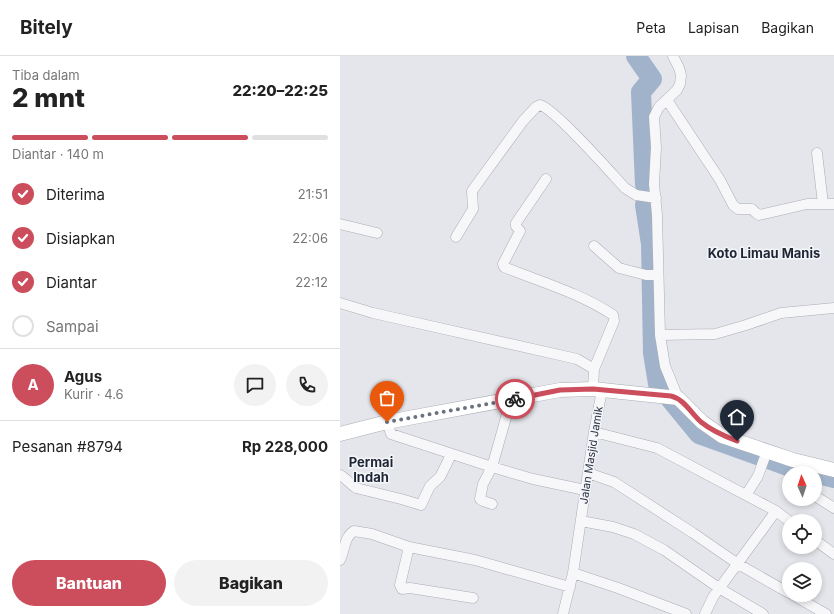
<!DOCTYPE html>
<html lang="id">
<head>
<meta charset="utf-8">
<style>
  :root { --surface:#fff; --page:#f2f2f2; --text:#222; --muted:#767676; --line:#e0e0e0; --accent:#cc4d5c }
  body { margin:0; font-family:Inter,sans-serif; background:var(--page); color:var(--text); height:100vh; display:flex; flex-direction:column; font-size:15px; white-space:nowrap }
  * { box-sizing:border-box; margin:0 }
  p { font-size:13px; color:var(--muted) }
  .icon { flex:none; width:22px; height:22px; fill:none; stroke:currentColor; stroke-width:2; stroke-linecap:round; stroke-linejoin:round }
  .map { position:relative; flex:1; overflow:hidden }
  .panel { display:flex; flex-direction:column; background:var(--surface); width:340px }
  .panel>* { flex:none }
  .needle { width:26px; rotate:357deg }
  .tools { position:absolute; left:442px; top:410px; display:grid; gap:8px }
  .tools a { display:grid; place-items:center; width:40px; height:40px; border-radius:50%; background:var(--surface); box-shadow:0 2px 6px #0003; font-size:20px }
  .pin { position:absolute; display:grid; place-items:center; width:34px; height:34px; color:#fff; margin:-41px -17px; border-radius:50% 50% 50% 0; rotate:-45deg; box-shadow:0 0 4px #0007 }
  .pin .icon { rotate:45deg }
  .courier { position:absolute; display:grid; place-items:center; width:40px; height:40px; margin:-20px; border:3px solid #cc4d5c; border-radius:50%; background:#fff; color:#222; box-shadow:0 1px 5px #0007 }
  .summary em { font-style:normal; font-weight:800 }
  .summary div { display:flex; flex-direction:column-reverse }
  .summary { display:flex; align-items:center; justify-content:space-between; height:68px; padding:0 12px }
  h1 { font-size:26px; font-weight:800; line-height:30px }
  .bar { display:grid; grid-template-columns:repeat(4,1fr); gap:6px 4px; align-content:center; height:48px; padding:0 12px }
  .bar i { height:5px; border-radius:3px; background:var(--line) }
  .bar .on { background:var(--accent) }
  .bar p { grid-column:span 4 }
  .line { display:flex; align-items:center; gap:10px; padding:0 12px; border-top:1px solid var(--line) }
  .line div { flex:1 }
  .round { display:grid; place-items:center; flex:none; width:42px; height:42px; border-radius:21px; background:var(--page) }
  ol { padding:0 12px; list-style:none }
  li { display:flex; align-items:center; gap:12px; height:44px }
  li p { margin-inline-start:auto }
  li .icon { padding:4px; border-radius:50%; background:var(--accent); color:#fff; stroke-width:4 }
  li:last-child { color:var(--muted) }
  li i { width:22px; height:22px; border:2px solid var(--line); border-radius:50% }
  .button { display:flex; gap:8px; margin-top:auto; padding:8px 12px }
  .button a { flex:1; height:46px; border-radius:24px; background:var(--accent); color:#fff; font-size:16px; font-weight:800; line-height:46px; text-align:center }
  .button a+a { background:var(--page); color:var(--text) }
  header { display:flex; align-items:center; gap:24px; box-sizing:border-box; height:56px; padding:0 20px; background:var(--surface); border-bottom:1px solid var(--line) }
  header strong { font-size:19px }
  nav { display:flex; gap:22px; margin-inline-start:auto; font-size:14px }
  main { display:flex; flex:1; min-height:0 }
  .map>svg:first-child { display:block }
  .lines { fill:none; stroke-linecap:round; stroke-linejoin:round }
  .river { stroke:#a0b3ca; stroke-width:20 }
  .street-casing { stroke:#a9adb5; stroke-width:11 }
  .secondary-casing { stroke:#a9adb5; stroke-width:15 }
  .street { stroke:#f7f7f9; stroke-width:10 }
  .secondary { stroke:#fff; stroke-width:14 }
  .done { stroke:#6c727e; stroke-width:4; stroke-dasharray:0 7.2 }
  .route { stroke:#cc4d5c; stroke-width:5 }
  .labels { text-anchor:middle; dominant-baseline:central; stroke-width:3; stroke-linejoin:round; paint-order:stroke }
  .street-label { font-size:11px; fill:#2c3343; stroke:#f4f5f8 }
  .quarter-label { font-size:13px; font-weight:bold; fill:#1e2534; stroke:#f4f5f8 }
</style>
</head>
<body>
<header>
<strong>Bitely</strong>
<nav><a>Peta</a><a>Lapisan</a><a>Bagikan</a></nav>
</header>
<main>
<section class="panel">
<div class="summary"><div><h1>2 mnt</h1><p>Tiba dalam</p></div><em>22:20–22:25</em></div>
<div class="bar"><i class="on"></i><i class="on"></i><i class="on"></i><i></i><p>Diantar · 140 m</p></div>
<ol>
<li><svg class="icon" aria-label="check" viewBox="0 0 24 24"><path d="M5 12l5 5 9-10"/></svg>Diterima<p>21:51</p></li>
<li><svg class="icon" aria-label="check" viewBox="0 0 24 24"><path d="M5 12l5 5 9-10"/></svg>Disiapkan<p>22:06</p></li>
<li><svg class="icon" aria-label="check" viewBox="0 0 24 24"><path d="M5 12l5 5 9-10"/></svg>Diantar<p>22:12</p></li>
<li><i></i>Sampai</li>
</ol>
<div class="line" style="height:72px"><b class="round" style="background:var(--accent);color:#fff">A</b><div><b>Agus</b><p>Kurir · 4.6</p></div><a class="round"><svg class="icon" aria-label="chat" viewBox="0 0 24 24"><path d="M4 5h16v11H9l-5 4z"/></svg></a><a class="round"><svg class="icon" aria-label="phone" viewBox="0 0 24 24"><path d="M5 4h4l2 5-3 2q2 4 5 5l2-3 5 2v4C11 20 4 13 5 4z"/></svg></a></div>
<div class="line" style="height:52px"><div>Pesanan #8794</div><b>Rp 228,000</b></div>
<div class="button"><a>Bantuan</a><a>Bagikan</a></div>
</section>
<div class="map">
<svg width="494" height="558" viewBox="0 0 494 558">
  <rect width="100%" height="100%" fill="#e4e6eb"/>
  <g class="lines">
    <path class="river" d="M296,0L312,23L301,36L305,129
      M305,149L311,188L313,297L318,328L359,378L456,413
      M475,417L494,422"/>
    <defs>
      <path id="street" d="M333,0L339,12L341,19L340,28L337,34L319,51L314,61L316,91L314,128L317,159L320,279L325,310L338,342
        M327,44L380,124L393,149L398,153H412L416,157L419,159L467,148H494
        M477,97L483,148
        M206,123L176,167V170L180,175L163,208L164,211C201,226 240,237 273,259L274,265L254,313
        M0,168L37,177
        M116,181L133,153L132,135L183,65L196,51L200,49C215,53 271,117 285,132L296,139L316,142
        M254,190L279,212L306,219H318
        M0,247L33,257L237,303L254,313L253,333
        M320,279L375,278L406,269L441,257L494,252
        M47,366L51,378L152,411L193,423L245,434
        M254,376L317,392L436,455L449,465
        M248,417L274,426L353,477L398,508L449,537
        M0,419C6,422 10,428 16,432L61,443L81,449L90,430L100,421L111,399
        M406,439L418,420L427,395
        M475,440L494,452
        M152,448L143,445L140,443L143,428L152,411L171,344
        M241,465L273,471L294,478L324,494L379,532L423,558
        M475,484L494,498
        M69,491L60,529L62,533L70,532L133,542
        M0,504C5,494 4,481 14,475L32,478L69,491L135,504L230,531
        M233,517L278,532L346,558
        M453,539L486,558
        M223,558L233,517L254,376L262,334
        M365,558L373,541L436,455"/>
      <path id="secondary" d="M0,378L47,366L220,334L253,333L338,342L362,366L382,380L453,404L494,414"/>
    </defs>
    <use href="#street" class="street-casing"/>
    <use href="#secondary" class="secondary-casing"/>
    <use href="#street" class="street"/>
    <use href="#secondary" class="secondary"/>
  </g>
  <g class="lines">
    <path class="done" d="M47,366L175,343"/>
    <path class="route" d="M175,343L220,334L253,333L331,340C344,343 351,357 361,366C372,375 384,380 397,385"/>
  </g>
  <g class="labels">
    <g class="street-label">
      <text transform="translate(251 399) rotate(-81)">Jalan Masjid Jamik</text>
    </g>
    <g class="quarter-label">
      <text x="424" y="197">Koto Limau Manis</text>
      <text x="31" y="406">Permai<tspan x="31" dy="15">Indah</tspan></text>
    </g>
  </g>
</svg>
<div class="tools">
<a><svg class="needle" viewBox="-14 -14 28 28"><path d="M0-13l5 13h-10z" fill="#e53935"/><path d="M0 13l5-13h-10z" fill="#767676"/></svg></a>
<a><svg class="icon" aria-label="locate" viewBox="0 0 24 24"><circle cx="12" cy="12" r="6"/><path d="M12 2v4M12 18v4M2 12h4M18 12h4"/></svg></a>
<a><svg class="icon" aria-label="layers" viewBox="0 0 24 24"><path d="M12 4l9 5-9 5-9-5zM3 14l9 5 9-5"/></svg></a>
</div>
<div class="pin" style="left:47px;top:366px;background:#ea580c"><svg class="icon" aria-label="bag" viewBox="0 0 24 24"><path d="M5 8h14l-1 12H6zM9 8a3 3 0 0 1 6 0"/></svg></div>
<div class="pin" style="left:397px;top:385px;background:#1f2937"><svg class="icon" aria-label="home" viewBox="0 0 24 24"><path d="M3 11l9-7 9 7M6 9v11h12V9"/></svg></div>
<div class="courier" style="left:175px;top:343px"><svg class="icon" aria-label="bike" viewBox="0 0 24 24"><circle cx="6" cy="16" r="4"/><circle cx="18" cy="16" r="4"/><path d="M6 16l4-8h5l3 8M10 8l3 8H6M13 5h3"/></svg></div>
</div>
</main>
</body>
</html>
